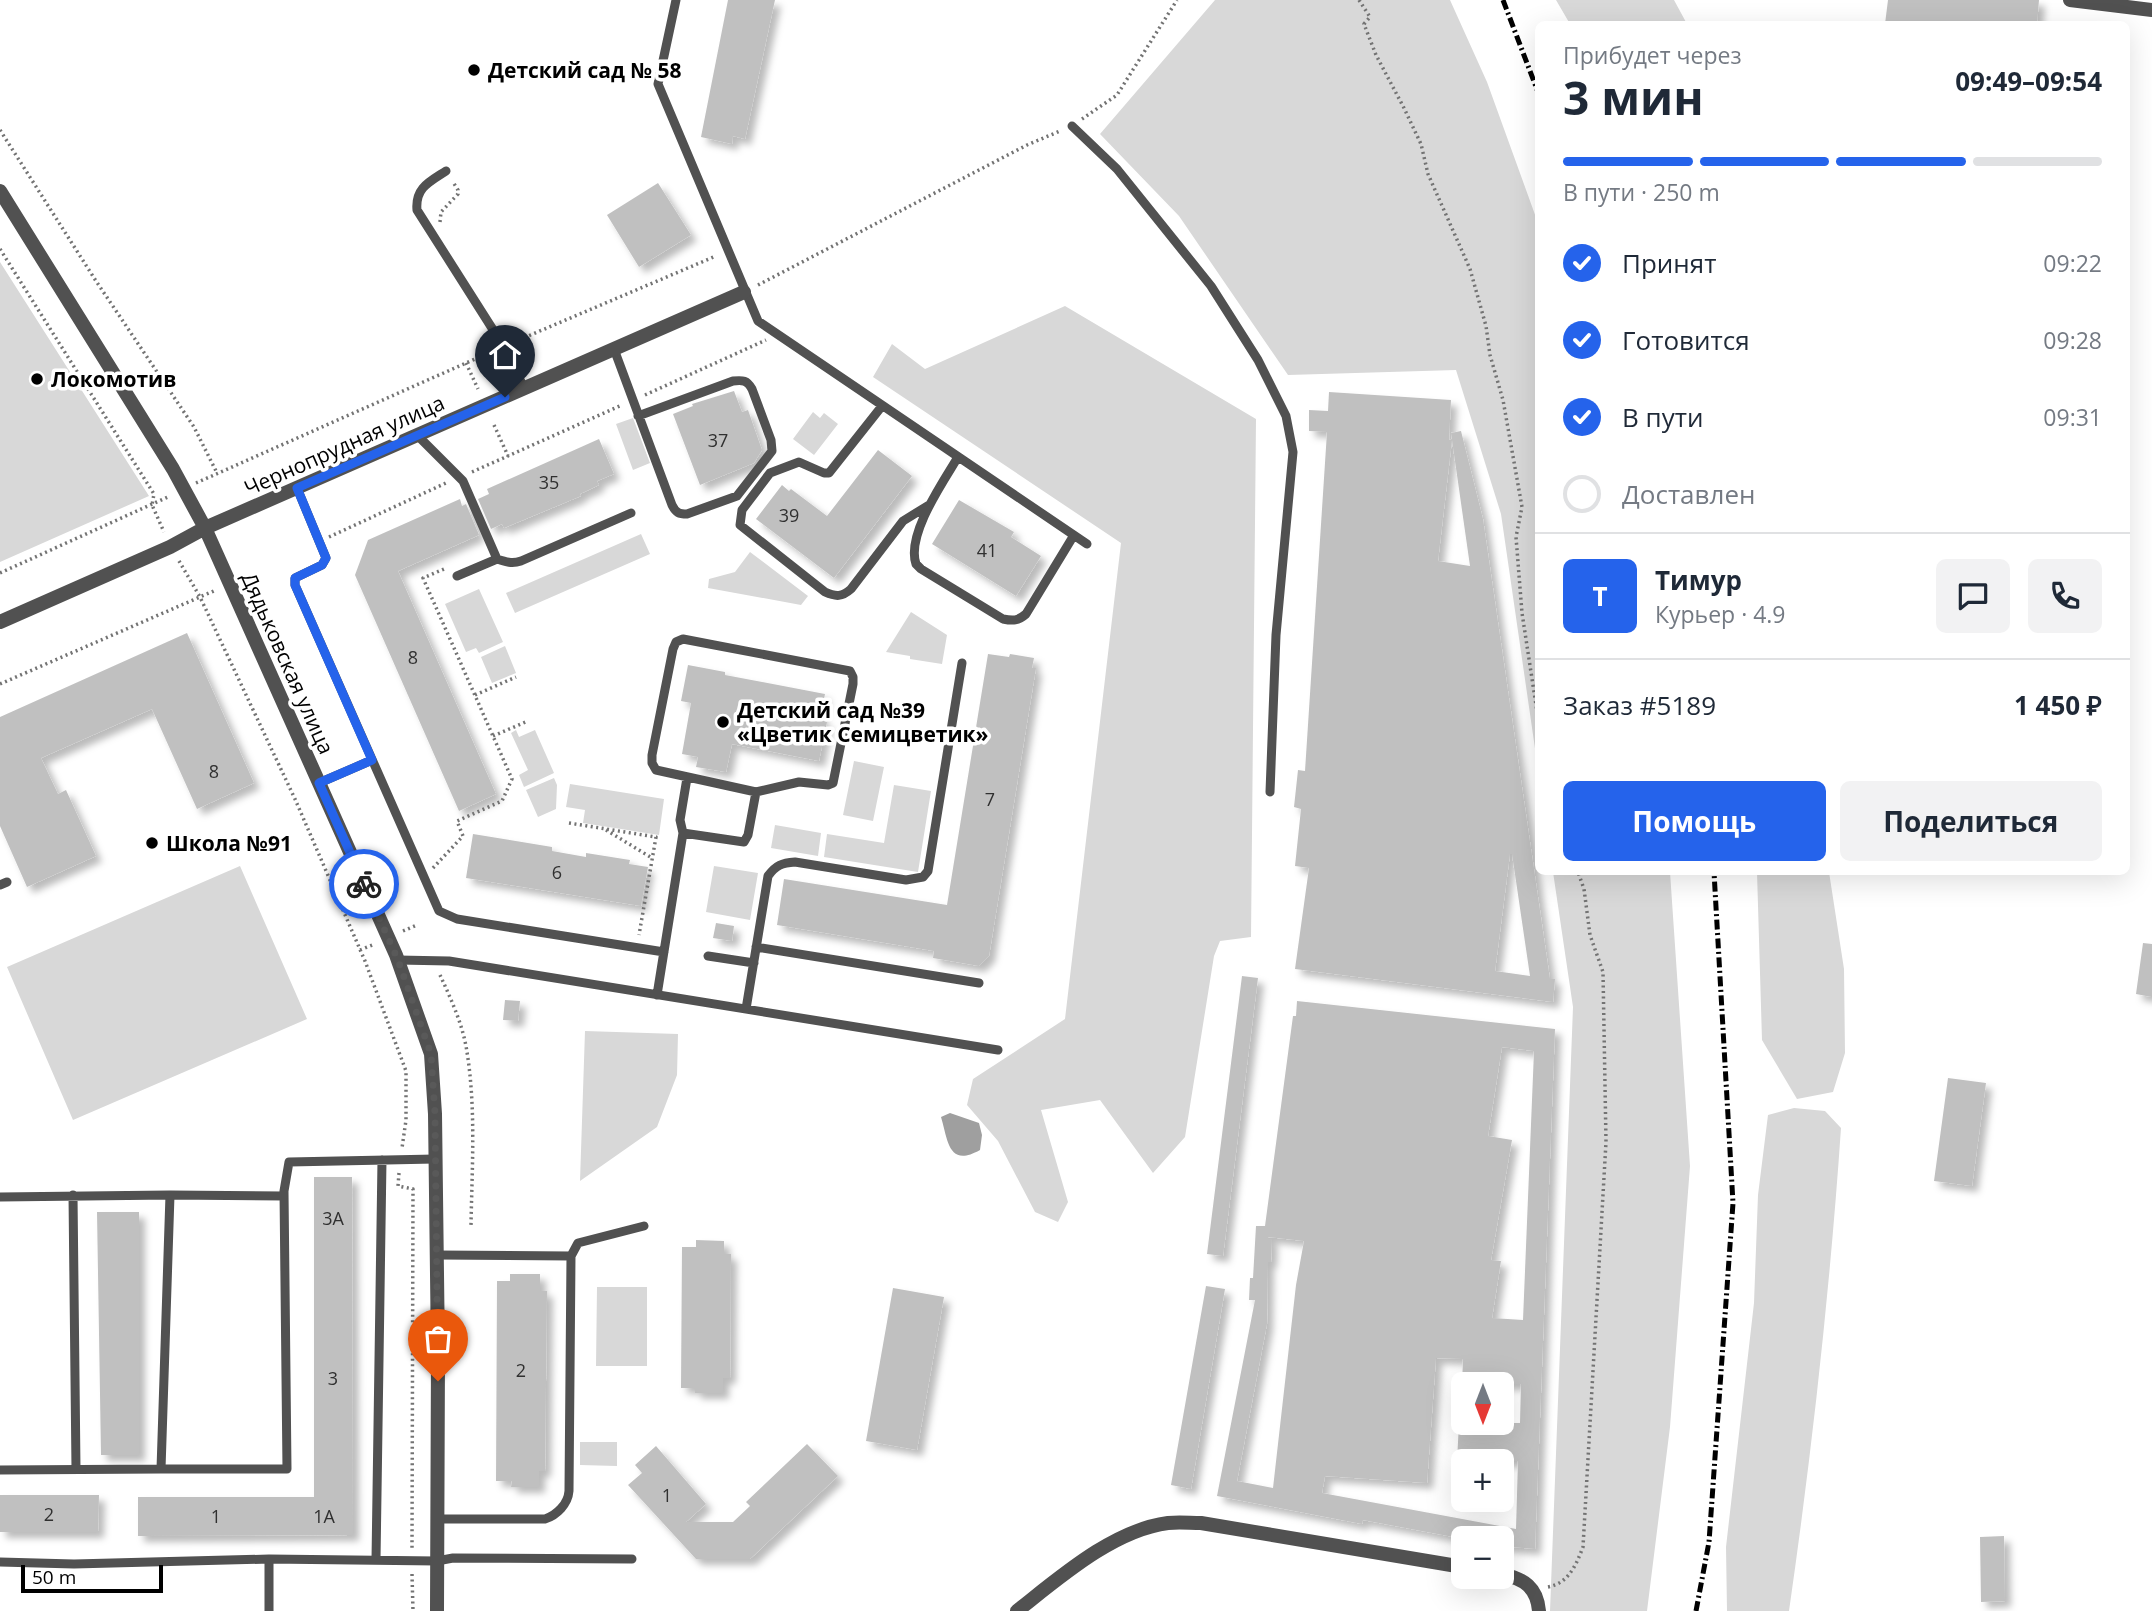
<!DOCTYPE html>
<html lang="ru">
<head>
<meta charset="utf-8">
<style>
  :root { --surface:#fff; --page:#f2f2f3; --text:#1f2937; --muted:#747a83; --line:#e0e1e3; --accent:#2563eb }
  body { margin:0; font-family:"Open Sans",sans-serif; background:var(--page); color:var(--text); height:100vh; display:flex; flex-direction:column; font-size:26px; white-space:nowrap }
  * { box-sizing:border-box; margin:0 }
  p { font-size:23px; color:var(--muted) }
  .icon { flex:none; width:38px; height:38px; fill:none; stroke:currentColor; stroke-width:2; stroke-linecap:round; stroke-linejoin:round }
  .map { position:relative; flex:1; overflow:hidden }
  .sheet { position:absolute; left:1535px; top:21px; width:595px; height:854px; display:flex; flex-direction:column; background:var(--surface); border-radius:10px; box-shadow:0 7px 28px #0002 }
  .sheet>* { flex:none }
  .needle { width:46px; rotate:180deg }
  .fabs { position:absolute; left:1451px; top:1372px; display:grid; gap:14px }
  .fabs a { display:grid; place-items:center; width:63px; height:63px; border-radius:10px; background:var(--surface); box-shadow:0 7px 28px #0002; font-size:35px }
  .scale { position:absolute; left:21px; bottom:18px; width:142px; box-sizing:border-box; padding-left:7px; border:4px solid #000; border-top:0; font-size:19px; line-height:24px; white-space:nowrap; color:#000; -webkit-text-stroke:5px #fff; paint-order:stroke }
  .pin { position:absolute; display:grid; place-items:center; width:60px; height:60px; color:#fff; margin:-72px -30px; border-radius:50% 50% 50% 0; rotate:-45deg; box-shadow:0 0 7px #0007 }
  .pin .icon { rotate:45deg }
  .courier { position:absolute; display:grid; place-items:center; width:70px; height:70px; margin:-35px; border:5px solid #2563eb; border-radius:50%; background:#fff; color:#222; box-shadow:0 2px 9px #0007 }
  .headline em { font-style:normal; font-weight:700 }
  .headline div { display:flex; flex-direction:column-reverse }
  .headline { display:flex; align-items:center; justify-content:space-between; height:119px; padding:0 28px }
  h1 { font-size:46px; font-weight:700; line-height:52px }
  .bar { display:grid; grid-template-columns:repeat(4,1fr); gap:10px 7px; align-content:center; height:84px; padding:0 28px }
  .bar i { height:9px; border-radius:5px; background:var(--line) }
  .bar .active { background:var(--accent) }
  .bar p { grid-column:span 4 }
  .line { display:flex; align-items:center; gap:18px; padding:0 28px; border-top:2px solid var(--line) }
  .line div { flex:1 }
  .round { display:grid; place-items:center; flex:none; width:74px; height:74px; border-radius:10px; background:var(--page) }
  ol { padding:0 28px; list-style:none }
  li { display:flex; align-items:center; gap:21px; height:77px }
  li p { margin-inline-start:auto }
  li .icon { padding:7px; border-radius:50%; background:var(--accent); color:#fff; stroke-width:4 }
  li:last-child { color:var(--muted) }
  li i { width:38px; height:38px; border:4px solid var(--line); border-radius:50% }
  .action { display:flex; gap:14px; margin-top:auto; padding:14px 28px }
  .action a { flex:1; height:80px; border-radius:10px; background:var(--accent); color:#fff; font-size:28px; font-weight:700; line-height:80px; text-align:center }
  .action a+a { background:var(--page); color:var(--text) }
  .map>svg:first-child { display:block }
  .green { fill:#d8d8d8 }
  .water { fill:#9f9f9f }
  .building { fill:#c0c0c0; fill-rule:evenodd; filter:url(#shadow) }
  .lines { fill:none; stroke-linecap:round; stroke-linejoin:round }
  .path { stroke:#737373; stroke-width:3.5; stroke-dasharray:2 3.5; stroke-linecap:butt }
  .service { stroke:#515151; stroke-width:9 }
  .minor { stroke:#515151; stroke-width:14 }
  .rail { stroke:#000; stroke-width:5; stroke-dasharray:10 3.5 2 3.5; stroke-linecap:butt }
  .done { stroke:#595959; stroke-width:7; stroke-dasharray:0 12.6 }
  .route { stroke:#2563eb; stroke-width:9 }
  .poi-dot { fill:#000; stroke:#fff; stroke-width:2.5 }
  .labels { text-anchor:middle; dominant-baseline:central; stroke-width:7; stroke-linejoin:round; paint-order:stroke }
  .number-label { font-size:18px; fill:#303030 }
  .poi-label { font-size:21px; font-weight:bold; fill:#000; stroke:#fff; text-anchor:start }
  .street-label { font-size:21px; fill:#000; stroke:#fff }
</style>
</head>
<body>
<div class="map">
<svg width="2152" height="1611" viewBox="0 0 2152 1611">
  <defs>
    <filter id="shadow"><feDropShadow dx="6" dy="6" stdDeviation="3.5" flood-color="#0004"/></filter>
  </defs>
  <rect width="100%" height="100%" fill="#fff"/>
  <path class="green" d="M1215,0H1450L1487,82L1538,223V769L1501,514L1456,370L1288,375L1179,216L1100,134Z
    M1556,0H1674L1687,24H1570Z
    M0,262L149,496L0,562Z
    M1065,306L1256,419L1251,937L1220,941L1214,956L1185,1137L1153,1173L1100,1100L1041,1110L1068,1202L1058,1222L1035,1212L998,1141L967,1105L973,1079L1065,1019L1121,543L873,377L892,344L925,369Z
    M813,412L820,418L824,413L838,424L814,455L793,439Z
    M633,418L650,463L633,470L616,424Z
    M641,534L650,554L515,613L506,593Z
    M750,552L808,596L801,605L708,588L709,579L735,572Z
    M479,589L503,642L479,653L476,648L466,652L445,604Z
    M911,612L947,635L942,664L910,659V656L886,652Z
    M505,646L516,673L492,683L481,657Z
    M516,730L519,737L535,730L554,773L524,787L519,775L528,770L511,733Z
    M854,761L884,767L873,821L843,815Z
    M554,778L557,785L556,809L538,817L526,790Z
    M570,784L664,799L659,835L583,823L585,810L566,807Z
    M894,785L931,791L918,872L824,857L827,834L884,843Z
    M775,825L821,833L818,856L771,848Z
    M240,866L307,1019L73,1120L7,967Z
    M714,866L758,873L750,920L706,912Z
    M1553,872H1670L1690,1166L1670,1427L1647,1611H1550L1573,1007Z
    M1757,872H1829L1844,969L1845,1053L1833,1092L1797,1099L1762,1040Z
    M585,1031L678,1034L677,1075L657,1127L580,1181Z
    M1794,1108L1825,1111L1841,1128C1830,1289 1812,1451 1789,1611H1727L1726,1547L1754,1303L1758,1195L1768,1115Z
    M597,1287H647V1366H596Z
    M580,1442H617V1466L580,1465Z"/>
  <path class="water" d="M950,1113L979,1123L982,1135L980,1150C948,1168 948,1140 941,1117Z"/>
  <path class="building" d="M728,0H775L745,139L733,136L732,144L701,137Z
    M1888,0H2039L2037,24H1885Z
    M658,183L691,235L639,267L607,215Z
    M734,391L742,412L748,410L762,450L754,463L700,485L673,414L693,406L692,404Z
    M1329,392L1451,400L1449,440L1452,439L1451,433L1461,431L1483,519L1550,979H1555L1553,1002L1295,969L1309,868L1295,866L1301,809L1294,807L1298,770L1305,771L1327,432L1309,431V410L1328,411ZM1452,440L1470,566L1438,561ZM1510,854H1512L1530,976L1495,971Z
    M599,439L614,474L597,481L599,485L580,494L581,496L504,528L502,524L491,529L478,499L489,494L487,489Z
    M878,450L912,476L834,578L756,519L782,485L789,491L791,489L827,516Z
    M460,499L462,506L466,504L479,535L398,571L496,794L459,811L355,575L368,540Z
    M959,500L1014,532L1011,537L1041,556L1016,596L932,544Z
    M187,633L254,783L197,809L152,709L41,758L58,794L66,790L96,856L27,887L0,826V717Z
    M988,654L1009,657L1010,654L1034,658L1032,668H1036L989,956L979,966L933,958L934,951L777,925L784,879L947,905Z
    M688,665L725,672V675L825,694L820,720L827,722L819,761L732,744L726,772L696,767L698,757L682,754L691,703L681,701Z
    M473,834L552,847V851L586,857V853L630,860L629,864L648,867L641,906L466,878Z
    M716,923L734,926L732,941L713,938Z
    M2143,943L2152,944V997L2136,994Z
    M1242,976L1258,978L1223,1256L1207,1254Z
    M505,1000L520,1001L518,1021L503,1020Z
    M1297,1001L1555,1029L1535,1549L1502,1546V1538H1459L1363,1520L1362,1524L1217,1496L1255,1300H1249L1250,1278H1253L1256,1226H1265L1293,1016H1296ZM1502,1047L1534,1051L1523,1320L1492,1318L1501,1261L1491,1260L1512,1140L1488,1136ZM1268,1237L1304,1241L1296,1285L1273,1488L1237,1481L1267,1324L1268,1262H1271L1272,1239H1268ZM1436,1358L1463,1359L1462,1384H1521L1520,1423H1459L1457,1461H1518L1516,1529L1322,1493L1325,1476L1427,1483Z
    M1948,1078L1986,1083L1972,1186L1934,1181Z
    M314,1177H352L353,1535L138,1536V1497H314Z
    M97,1212H139V1455H101Z
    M696,1240L724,1241V1254H731L730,1378H723V1393H695V1388H681L682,1247H696Z
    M510,1274H540V1291H547L545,1471H539V1487H511L512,1481H496L497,1281H510Z
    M1206,1286L1225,1289L1191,1489L1171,1485Z
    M893,1288L944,1297L917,1450L866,1441Z
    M807,1444L838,1476L750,1559H696L628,1485L642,1473L635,1465L656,1446L706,1504L686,1522H733L750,1506L746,1502Z
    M0,1495H99L98,1532H0Z
    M2004,1536L2005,1601L1981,1602L1980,1537Z"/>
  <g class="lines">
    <path class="path" d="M1359,0L1370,17L1364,24L1376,55L1404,108L1421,144L1428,174L1470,269L1486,326L1490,355L1503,400L1522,507L1516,537L1522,613L1538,718
      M1082,119L1117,95L1177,0
      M0,130L96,281L194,427L217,473
      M440,222L441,212L458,194V190L453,182
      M0,249L154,494L152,505L164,532
      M758,285L1027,145L1060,131
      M514,342L716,256
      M466,363L478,389
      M645,395L766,340
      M494,425L508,456
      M472,472L622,405
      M196,483L493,351
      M329,537L446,483
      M179,561L200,597L295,799L365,961L406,1071V1120L402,1148
      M0,573L170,496
      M0,684L216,590
      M475,695L516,677
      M493,736L528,721
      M569,823L656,837L639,935
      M606,830L652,858
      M433,868L463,836L457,821L502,801L512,779L423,578L444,569
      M403,931L417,925
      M360,950L375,944
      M440,975C451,999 463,1025 467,1052C476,1109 472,1167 471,1225
      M399,1173L398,1186L413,1189L412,1549
      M412,1574L413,1611
      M1548,1587C1569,1583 1576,1565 1583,1547L1606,1142L1603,972L1590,935L1584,889L1578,872"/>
    <path class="service" d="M676,0L658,84L758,321L1087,544
      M1072,126L1117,169L1211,286L1258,360L1286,416L1293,452L1276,635L1270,792
      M446,171C429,182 415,188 417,210L504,347L524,388
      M614,349L672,505C676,513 679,514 687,514L737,496L772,451L771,440L752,389C747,380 743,380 733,381L638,416
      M882,406L829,473H824L799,462L770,473L742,510L740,525L825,592C836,597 842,597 851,589L903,521L929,505
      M417,435L463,481L497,559C506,562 512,564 521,561L631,513
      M958,457C943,482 906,535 916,564L921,569L1003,619C1013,621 1018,621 1026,614L1074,535
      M297,488L326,558L322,565L295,578V585L439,911L457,919L664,952
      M457,576L497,559
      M683,639L850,671L853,677V684L833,783L828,785L799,782L756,792L656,770L652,763V755L673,649L676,642Z
      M319,783L372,760
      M683,833L744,842L748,835L756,792
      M0,885L7,882
      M756,947L979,983
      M708,956L754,963
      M398,960L449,961L998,1050
      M657,995L683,833L680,820L687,778
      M746,1009L768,876C776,865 782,863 795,862L906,880L923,877L928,871L962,663
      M73,1195L76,1469
      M170,1195L284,1196
      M0,1197L170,1195L161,1469L0,1470
      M437,1255L571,1256L569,1491C568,1504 557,1515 545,1519H438
      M571,1256L578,1243L644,1226
      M161,1469H287L284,1191L289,1162L435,1159
      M269,1559L437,1561L453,1558L632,1559
      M376,1560L382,1160
      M0,1562L74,1564L269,1559V1611"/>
    <path class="minor" d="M2070,0L2152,10
      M0,191L173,469L205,528L396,955L431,1054L435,1114L438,1354L437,1611
      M0,622L170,547L205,528L744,292
      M1502,1574C1524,1579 1537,1587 1539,1611
      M1017,1611C1059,1578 1113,1530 1168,1523C1179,1522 1190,1523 1201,1523L1463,1567"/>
    <path class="rail" d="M1503,0L1538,92
      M1696,1611L1709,1542L1733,1203L1714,872"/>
  </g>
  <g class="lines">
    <path class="done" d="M364,884L398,960L431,1054L435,1114L438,1381"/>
    <path class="route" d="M364,884L319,783L372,760L295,585V578L322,565L326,558L297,488L505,397"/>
  </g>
  <g class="poi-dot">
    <circle cx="474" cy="70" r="7"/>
    <circle cx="37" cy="379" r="7"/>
    <circle cx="723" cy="722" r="7"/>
    <circle cx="152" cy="843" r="7"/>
  </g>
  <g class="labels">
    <g class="number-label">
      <text x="718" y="440">37</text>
      <text x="549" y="482">35</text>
      <text x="789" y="515">39</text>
      <text x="987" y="550">41</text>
      <text x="413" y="657">8</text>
      <text x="214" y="771">8</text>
      <text x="990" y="799">7</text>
      <text x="557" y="872">6</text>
      <text x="333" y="1218">3А</text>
      <text x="521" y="1370">2</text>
      <text x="333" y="1378">3</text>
      <text x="667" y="1495">1</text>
      <text x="49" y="1514">2</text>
      <text x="216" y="1516">1</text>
      <text x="324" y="1516">1А</text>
    </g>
    <g class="poi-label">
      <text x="488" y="70">Детский сад № 58</text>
      <text x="51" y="379">Локомотив</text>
      <text x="737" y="710">Детский сад №39<tspan x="737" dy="24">«Цветик Семицветик»</tspan></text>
      <text x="166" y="843">Школа №91</text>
    </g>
    <g class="street-label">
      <text transform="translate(344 445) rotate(-24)">Чернопрудная улица</text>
      <text transform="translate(288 663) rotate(66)">Дядьковская улица</text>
    </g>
  </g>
</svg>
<div class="fabs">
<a><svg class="needle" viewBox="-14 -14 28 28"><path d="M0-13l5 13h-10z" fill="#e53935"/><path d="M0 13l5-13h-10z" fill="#747a83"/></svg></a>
<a>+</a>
<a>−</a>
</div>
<div class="scale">50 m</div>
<div class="pin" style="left:438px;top:1381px;background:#ea580c"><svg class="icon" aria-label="bag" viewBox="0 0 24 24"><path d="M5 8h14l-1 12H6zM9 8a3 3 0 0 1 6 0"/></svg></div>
<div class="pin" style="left:505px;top:397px;background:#1f2937"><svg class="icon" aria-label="home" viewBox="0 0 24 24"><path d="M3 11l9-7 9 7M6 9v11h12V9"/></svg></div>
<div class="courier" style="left:364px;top:884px"><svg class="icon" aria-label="bike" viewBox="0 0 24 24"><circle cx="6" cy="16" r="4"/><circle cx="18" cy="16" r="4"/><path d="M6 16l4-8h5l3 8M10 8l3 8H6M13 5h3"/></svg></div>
<section class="sheet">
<div class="headline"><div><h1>3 мин</h1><p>Прибудет через</p></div><em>09:49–09:54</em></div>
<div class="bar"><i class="active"></i><i class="active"></i><i class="active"></i><i></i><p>В пути · 250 m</p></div>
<ol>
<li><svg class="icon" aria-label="check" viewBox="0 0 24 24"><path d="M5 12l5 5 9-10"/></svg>Принят<p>09:22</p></li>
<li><svg class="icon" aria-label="check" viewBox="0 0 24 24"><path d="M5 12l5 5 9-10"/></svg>Готовится<p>09:28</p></li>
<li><svg class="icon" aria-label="check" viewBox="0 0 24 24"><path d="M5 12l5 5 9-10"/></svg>В пути<p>09:31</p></li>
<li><i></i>Доставлен</li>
</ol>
<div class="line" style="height:126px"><b class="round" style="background:var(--accent);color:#fff">Т</b><div><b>Тимур</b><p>Курьер · 4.9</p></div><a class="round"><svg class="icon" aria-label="chat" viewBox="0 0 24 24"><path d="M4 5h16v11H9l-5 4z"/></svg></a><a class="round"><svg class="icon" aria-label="phone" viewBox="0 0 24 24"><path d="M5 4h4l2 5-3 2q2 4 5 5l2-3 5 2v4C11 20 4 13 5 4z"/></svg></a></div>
<div class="line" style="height:91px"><div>Заказ #5189</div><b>1 450 ₽</b></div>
<div class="action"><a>Помощь</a><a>Поделиться</a></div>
</section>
</div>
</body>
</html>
